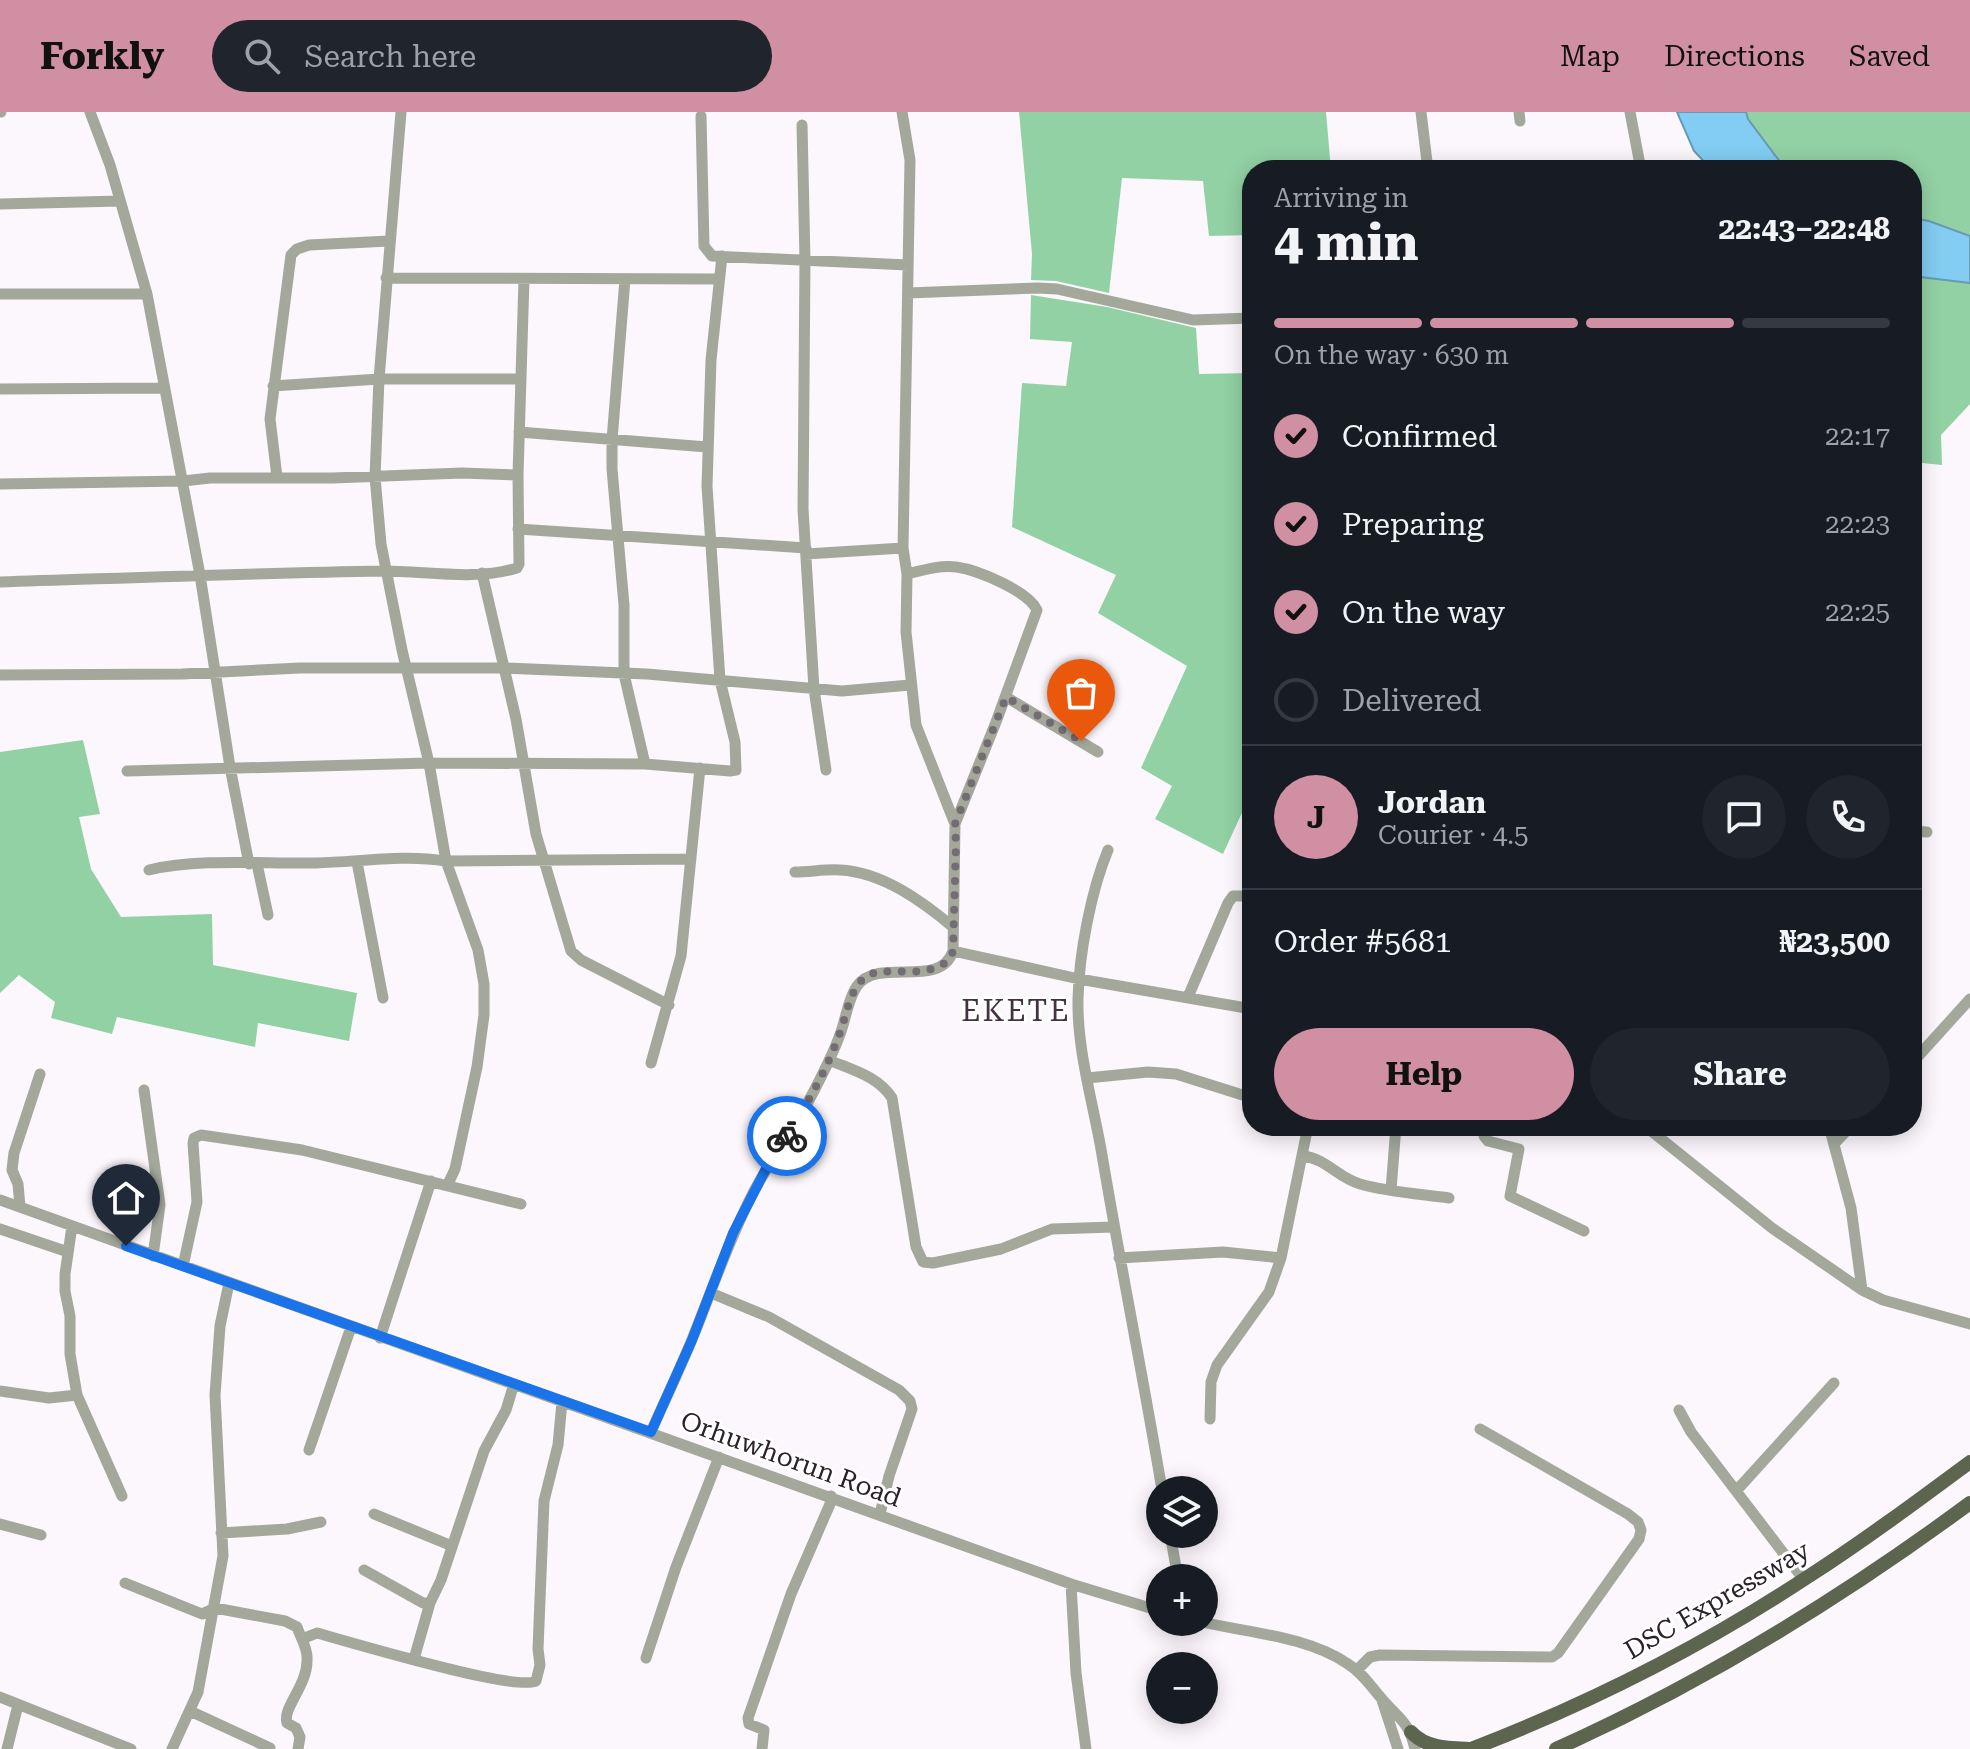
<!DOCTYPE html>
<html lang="en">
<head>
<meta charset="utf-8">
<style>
  :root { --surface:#171b24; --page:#20242c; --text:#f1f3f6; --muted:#9ea1a6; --line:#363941; --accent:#d18fa3 }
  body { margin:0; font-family:"Roboto Serif",serif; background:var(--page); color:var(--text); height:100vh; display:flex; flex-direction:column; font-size:30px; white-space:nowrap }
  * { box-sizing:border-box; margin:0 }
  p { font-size:26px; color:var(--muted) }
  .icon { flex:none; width:44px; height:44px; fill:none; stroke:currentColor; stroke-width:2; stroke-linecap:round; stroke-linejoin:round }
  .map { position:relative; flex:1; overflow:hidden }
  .drawer { position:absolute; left:1242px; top:48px; width:680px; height:976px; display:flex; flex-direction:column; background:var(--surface); border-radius:32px; box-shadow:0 4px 20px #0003 }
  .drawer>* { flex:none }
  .buttons { position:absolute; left:1146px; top:1364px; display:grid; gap:16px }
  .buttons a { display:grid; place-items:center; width:72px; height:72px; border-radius:50%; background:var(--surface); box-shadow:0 4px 20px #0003; font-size:40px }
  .pin { position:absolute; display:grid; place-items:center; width:68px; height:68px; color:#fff; margin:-82px -34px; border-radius:50% 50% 50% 0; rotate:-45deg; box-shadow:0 0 8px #0007 }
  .pin .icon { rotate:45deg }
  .courier { position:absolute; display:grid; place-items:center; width:80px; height:80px; margin:-40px; border:6px solid #1a73e8; border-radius:50%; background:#fff; color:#222; box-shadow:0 2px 10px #0007 }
  .summary em { font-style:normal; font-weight:700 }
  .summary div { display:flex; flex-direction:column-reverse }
  .summary { display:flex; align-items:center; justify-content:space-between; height:136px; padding:0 32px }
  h1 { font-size:52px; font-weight:700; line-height:60px }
  .bar { display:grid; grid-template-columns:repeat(4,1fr); gap:12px 8px; align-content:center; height:96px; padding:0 32px }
  .bar i { height:10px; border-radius:6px; background:var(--line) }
  .bar .selected { background:var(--accent) }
  .bar p { grid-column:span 4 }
  .line { display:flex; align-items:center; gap:20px; padding:0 32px; border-top:2px solid var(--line) }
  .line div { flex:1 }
  .round { display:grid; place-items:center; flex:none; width:84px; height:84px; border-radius:42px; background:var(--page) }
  ol { padding:0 32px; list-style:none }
  li { display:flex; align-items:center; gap:24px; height:88px }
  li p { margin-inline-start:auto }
  li .icon { padding:8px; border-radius:50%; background:var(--accent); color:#111; stroke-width:4 }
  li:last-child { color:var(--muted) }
  li i { width:44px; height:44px; border:4px solid var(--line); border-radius:50% }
  .cta { display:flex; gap:16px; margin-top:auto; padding:16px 32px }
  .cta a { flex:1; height:92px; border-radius:48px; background:var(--accent); color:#111; font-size:32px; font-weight:700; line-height:92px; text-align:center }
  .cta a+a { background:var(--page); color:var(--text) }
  header { display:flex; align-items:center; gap:48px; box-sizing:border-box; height:112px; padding:0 40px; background:var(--accent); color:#111 }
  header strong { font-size:38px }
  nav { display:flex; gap:44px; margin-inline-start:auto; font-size:28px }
  .search { width:560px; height:72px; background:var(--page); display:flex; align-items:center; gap:20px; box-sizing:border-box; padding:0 28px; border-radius:44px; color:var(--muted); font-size:30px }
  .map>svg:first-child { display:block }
  .forest { fill:#92d1a4 }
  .water { fill:#83cdf2; stroke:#6899b6; stroke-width:2 }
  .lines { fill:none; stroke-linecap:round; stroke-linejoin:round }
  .minor { stroke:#a3a89b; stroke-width:11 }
  .major { stroke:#5e654f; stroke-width:14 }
  .done { stroke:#746c73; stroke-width:8; stroke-dasharray:0 14.4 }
  .route { stroke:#1a73e8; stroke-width:10 }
  .labels { text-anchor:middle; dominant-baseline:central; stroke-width:6; stroke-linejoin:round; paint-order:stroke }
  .street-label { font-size:26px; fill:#2a2129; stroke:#fff }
  .quarter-label { font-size:30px; letter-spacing:2px; fill:#443143; stroke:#fff }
</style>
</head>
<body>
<header>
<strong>Forkly</strong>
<div class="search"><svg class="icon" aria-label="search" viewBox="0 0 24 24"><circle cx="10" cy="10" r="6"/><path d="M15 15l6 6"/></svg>Search here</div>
<nav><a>Map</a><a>Directions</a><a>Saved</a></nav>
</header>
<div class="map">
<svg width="1970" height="1637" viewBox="0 0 1970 1637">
  <rect width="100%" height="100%" fill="#fcf7fc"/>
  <path class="forest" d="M1019,0H1326L1331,58H1252V123L1209,124L1203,69L1122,66L1109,181L1056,169L1031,168L1032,142Z
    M1746,0H1970V124L1929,109L1912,106V58H1786L1748,7Z
    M1912,164L1970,171V292L1941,323L1942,353L1912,350Z
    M1031,183L1107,195L1196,216L1199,262L1252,261V679L1223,742L1155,707L1172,674L1141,656L1187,554L1098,501L1116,463L1012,415L1022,271L1066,274L1072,230L1030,227Z
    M83,628L100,702L79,705L91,757L121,805L212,802L213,853L357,881L349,929L258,911L255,935L117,905L112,922L51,906L55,890L19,863L0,881V640Z"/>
  <path class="water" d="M1677,0H1746L1748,7L1786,58H1712L1694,39Z
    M1912,106L1929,109L1970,124V171L1912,164Z"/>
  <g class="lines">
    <path class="minor" d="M0,0H1
      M90,0L110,53L147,182L200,463L230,655L249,752
      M401,0L379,267L375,365L381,432L402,538L429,651L446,749L478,838L484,872V903L477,955L455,1057L448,1072
      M1421,0L1428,58
      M1519,0L1520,9
      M1630,0L1641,58
      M701,4L704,134L712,144L908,153
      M802,13L805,148L803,397L814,577L826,658
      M0,92L120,89
      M386,166L719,167
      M625,167L612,328V357L624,493V562L645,652
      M908,181L1038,176L1057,177L1193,208L1252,206
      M0,182H147
      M273,274L379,267H521
      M0,277L164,276
      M519,320L707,335
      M277,365L270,307L291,143L297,137L309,133L389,129
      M0,372L183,369L210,366H333L462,361L518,363
      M518,417L806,436
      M806,442L903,436
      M482,461L516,607L536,722L571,839L581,848L669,893
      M907,462C923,458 940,453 956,455C978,458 1028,479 1037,498L996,610L955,712
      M0,470C128,466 256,461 383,459C427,459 475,469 517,456L519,452L518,363L524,167
      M0,563L182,562L300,556H505L647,562L842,579L910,573
      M1006,585L1098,640
      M127,659L429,651L645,652L730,659L736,658L735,630L720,568L707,374L711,248L722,144
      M1912,719L1927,720
      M1108,738C1091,779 1079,842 1078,887C1077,937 1092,987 1101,1037C1120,1151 1143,1264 1162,1378
      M357,750L383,886
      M257,752L268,803
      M149,758C199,746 263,752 316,751C359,750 403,742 446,749L691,747
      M795,760C810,760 825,757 840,758C882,760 922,789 953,815
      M953,839L1079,867L1252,897
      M1188,885L1228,791L1233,784H1252
      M829,948C852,958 878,964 892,986L916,1135L923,1150L933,1151L1001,1137L1052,1117L1114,1115
      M651,951L681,844L700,656
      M1912,951L1970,887
      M1087,966L1148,960L1176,962L1252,986
      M144,978L160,1093L153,1144
      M1486,1014L1484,1024L1488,1029L1519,1037L1510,1084L1584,1119
      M1645,1014L1772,1116L1862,1178L1883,1188L1970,1212
      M1829,1014L1851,1096L1862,1178
      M1835,1031L1851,1014
      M1303,1044C1327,1047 1338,1066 1360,1072C1388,1080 1420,1082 1449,1086
      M1391,1078L1396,1014
      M0,1088L1071,1472L1160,1499
      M20,1095L18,1072L12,1058L14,1041L40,962
      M72,1114L65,1162V1179L70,1204V1242L77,1283L122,1384
      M0,1117L68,1140
      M1119,1146L1223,1140L1281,1146
      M183,1154L197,1090L193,1031L194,1026L201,1023L302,1038L521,1092
      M711,1181L769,1205L899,1278L910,1289L912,1297L889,1364L880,1402
      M380,1226L431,1069
      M0,1279L49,1286L77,1283
      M1679,1298L1691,1320L1804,1468
      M1210,1307L1211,1270L1217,1253L1269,1180L1281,1146L1308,1014
      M651,1320C665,1288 680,1257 693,1225C712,1178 728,1130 751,1085C770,1047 797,1013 816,975C824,959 833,942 839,925C846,909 847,888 857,874C879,844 940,878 953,839L955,712L916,613L906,520L907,462L903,436L910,48L902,0
      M309,1338L351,1215
      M1737,1378L1834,1271
      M374,1402L452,1434
      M0,1412L41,1423
      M221,1421L287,1417L321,1410
      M1170,1422L1178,1466
      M364,1458L423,1491H430L441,1468L484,1339L506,1298L514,1272
      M125,1471L202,1502L215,1496L285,1509L297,1515C300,1524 307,1535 307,1545C309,1573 282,1595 287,1611L296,1616L300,1625L298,1637
      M1071,1472L1076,1561L1086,1637
      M1202,1510C1249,1521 1307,1524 1348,1552C1363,1561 1371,1575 1382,1587C1400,1608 1408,1608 1415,1637
      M302,1527L317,1521C350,1530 516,1580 536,1569L540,1553L538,1537L544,1389L558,1333L562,1290
      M646,1546L676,1455L719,1345
      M414,1547L430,1491
      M1357,1558L1370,1545L1380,1543L1552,1545L1558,1541L1639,1427L1641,1418L1638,1410L1628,1402L1480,1317
      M0,1585L131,1637
      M1382,1588L1398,1637
      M190,1599L270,1636
      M7,1637L18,1593
      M172,1637L198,1580L223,1444L215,1283L220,1214L229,1171
      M762,1637L764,1618L749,1612L748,1606L791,1482L830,1392L831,1384"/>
    <path class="major" d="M1411,1620C1427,1637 1450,1636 1472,1637
      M1471,1637C1588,1592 1701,1535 1806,1466C1862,1430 1916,1390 1970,1350
      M1556,1637C1703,1571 1840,1487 1970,1391"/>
  </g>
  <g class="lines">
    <path class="done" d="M787,1024C811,985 834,946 846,901C850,888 855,871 867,864C887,852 924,870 950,847L953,839L956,732L955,712L1006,585L1081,629"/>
    <path class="route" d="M126,1134L651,1320L692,1228L733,1121L769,1051L787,1024"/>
  </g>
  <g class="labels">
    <g class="street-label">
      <text transform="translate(791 1347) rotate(20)">Orhuwhorun Road</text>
      <text transform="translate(1717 1488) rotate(-30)">DSC Expressway</text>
    </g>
    <g class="quarter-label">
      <text x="1016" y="898">EKETE</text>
    </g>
  </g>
</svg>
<div class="buttons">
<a><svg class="icon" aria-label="layers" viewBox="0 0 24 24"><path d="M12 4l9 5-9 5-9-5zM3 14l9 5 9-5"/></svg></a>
<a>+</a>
<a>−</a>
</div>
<div class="pin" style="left:1081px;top:629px;background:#ea580c"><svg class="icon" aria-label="bag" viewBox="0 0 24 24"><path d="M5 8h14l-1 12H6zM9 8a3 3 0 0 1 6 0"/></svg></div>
<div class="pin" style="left:126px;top:1134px;background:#1f2937"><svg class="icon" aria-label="home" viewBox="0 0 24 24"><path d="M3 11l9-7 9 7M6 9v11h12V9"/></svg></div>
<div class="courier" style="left:787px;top:1024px"><svg class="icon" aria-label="bike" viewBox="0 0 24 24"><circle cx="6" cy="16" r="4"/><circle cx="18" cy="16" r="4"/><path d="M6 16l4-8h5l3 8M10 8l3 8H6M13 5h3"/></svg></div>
<section class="drawer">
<div class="summary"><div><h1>4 min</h1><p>Arriving in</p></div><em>22:43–22:48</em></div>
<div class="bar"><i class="selected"></i><i class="selected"></i><i class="selected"></i><i></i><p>On the way · 630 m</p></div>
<ol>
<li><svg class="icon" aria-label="check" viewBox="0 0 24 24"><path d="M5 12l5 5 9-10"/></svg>Confirmed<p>22:17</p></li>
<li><svg class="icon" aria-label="check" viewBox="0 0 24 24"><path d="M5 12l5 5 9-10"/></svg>Preparing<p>22:23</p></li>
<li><svg class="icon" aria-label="check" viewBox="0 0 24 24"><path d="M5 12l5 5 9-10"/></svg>On the way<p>22:25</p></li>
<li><i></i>Delivered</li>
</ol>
<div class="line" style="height:144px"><b class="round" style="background:var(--accent);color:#111">J</b><div><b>Jordan</b><p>Courier · 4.5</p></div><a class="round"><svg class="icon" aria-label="chat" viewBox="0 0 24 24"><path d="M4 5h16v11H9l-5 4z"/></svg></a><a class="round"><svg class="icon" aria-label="phone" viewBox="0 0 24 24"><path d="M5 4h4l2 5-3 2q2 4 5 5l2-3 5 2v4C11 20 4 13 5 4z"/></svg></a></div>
<div class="line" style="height:104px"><div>Order #5681</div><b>₦23,500</b></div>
<div class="cta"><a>Help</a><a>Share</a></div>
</section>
</div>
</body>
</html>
